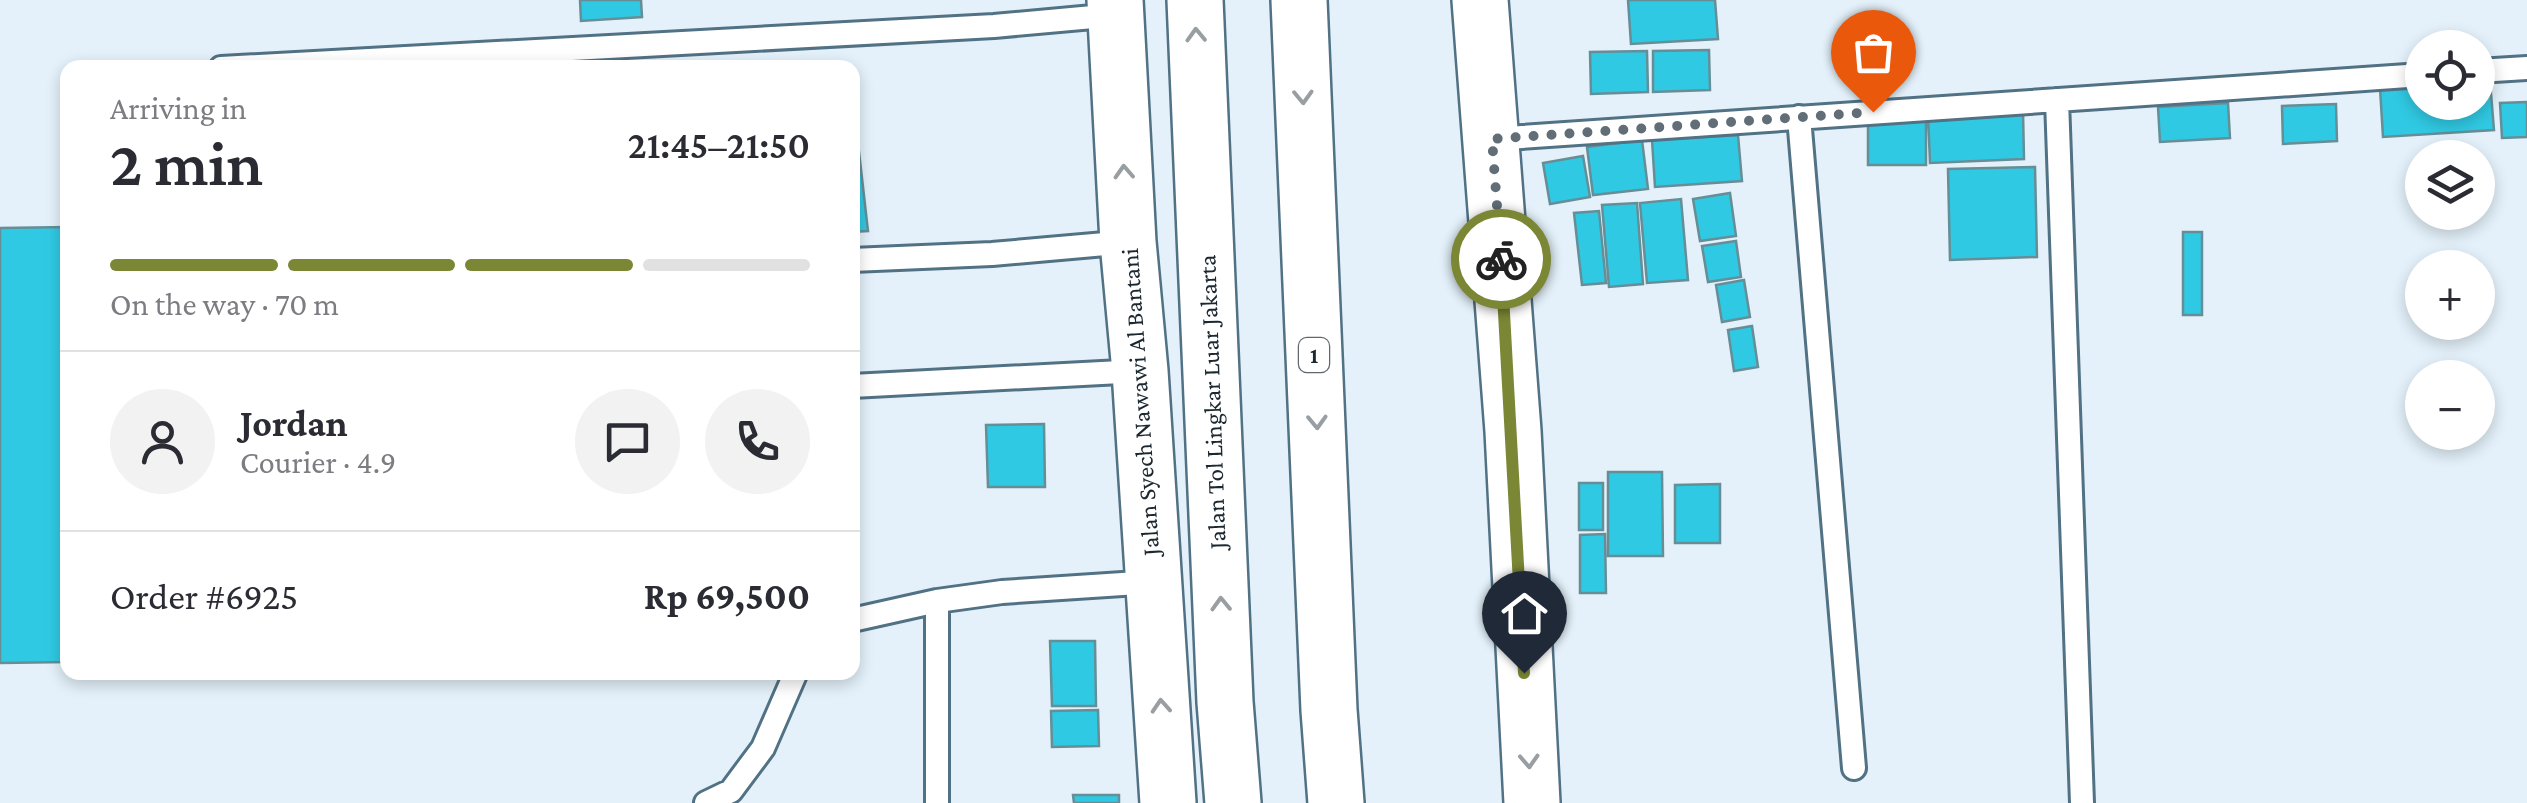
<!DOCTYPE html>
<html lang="en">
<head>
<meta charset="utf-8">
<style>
  :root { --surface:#fff; --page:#f2f2f3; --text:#2b2b33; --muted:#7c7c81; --line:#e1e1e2; --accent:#7b8734 }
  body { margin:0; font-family:"Crimson Pro",serif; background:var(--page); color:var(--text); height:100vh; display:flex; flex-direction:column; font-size:38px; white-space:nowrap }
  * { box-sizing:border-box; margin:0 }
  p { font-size:32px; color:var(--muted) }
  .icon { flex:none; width:55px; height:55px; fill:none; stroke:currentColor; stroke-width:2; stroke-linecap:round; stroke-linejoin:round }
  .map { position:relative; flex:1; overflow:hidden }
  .panel { position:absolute; left:60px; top:60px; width:800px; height:620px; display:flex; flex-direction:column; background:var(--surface); border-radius:20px; box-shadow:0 5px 15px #0003 }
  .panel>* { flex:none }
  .controls { position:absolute; left:2405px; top:30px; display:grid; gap:20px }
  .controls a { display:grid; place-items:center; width:90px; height:90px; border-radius:50%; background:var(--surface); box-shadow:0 5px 15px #0003; font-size:50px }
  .pin { position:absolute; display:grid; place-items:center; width:85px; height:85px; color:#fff; margin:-102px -42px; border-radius:50% 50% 50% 0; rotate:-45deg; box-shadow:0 0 10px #0007 }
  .pin .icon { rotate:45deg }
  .courier { position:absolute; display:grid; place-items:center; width:100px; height:100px; margin:-50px; border:8px solid #7b8734; border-radius:50%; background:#fff; color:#222; box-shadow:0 2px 12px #0007 }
  .summary em { font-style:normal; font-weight:600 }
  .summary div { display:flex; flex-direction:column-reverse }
  .summary { display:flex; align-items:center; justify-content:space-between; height:170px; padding:0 50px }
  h1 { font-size:65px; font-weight:600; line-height:75px }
  .bar { display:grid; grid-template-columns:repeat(4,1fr); gap:15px 10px; align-content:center; height:120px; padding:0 50px }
  .bar i { height:12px; border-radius:8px; background:var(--line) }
  .bar .active { background:var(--accent) }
  .bar p { grid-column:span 4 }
  .line { display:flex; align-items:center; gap:25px; padding:0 50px; border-top:2px solid var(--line) }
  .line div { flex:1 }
  .round { display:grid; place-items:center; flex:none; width:105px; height:105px; border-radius:52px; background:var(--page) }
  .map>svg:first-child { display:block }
  .building { fill:#30c9e3; stroke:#658e97; stroke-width:2.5 }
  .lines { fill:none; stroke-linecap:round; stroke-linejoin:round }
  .service-casing { stroke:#517184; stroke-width:28 }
  .trunk-casing { stroke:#517184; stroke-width:60 }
  .motorway-casing { stroke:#517184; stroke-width:60 }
  .service { stroke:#fff; stroke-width:22 }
  .trunk { stroke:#fff; stroke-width:55 }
  .motorway { stroke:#fff; stroke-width:55 }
  .oneway { stroke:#989ea2 }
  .done { stroke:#616e77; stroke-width:10; stroke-dasharray:0 18 }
  .route { stroke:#7b8734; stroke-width:12 }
  .labels { text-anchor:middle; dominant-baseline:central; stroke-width:8; stroke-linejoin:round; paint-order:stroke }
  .shield { fill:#fff; stroke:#5f686e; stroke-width:2.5 }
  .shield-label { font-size:22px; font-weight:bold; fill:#1b2830 }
  .street-label { font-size:25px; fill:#1b2830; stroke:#fff }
</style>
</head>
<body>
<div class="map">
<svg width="2527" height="803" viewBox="0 0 2527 803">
  <rect width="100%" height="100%" fill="#e4f1fa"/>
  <path class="building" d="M580,0H641L642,17L581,21Z
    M1628,0H1715L1718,39L1631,44Z
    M1709,50L1710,90L1653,92V51Z
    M1647,51L1648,92L1591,94L1590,52Z
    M2478,81H2490L2494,130L2383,137L2380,88L2422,85V102H2478Z
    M852,90L868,231L852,232Z
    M2527,102V137L2502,138L2500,103Z
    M2228,103L2230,138L2160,142L2158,107Z
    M2336,104L2337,141L2283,144L2282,106Z
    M2023,110L2024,159L1930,163L1928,114Z
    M1868,118H1926V165H1868Z
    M1738,135L1742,181L1655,187L1652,140Z
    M1642,140L1648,189L1593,195L1587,147Z
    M1583,156L1590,197L1550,204L1543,163Z
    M2035,167L2037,257L1950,260L1948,169Z
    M1730,193L1736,236L1700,241L1693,199Z
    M1681,199L1688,280L1647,283L1640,203Z
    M1637,203L1643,284L1609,287L1602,205Z
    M1599,211L1606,283L1582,285L1574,213Z
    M68,227V662L0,663V228Z
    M2183,232H2202V315H2183Z
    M1736,241L1741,277L1708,282L1702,246Z
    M1744,280L1750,317L1722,322L1716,285Z
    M1752,326L1758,367L1734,371L1728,330Z
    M1044,424L1045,487H988L986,425Z
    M1608,472H1662L1663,556H1608Z
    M1579,483H1603V530H1579Z
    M1720,484V543H1675V485Z
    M1605,534L1606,593H1580V535Z
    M1050,641H1095L1096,706H1052Z
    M1098,710L1099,746L1052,747L1051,711Z
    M1073,795H1119V803H1074Z"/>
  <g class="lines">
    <defs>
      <path id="service" d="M221,68L994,26L1115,15
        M2478,71L2527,68
        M2057,100L2082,803
        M1799,117L1854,768
        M1492,139L2422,75
        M852,260L992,254L1128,242
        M852,386L1140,371
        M937,601V803
        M852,620L937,601L1002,592L1153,582
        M706,803L731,791L763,748L796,672"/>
      <path id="trunk" d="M1115,0L1128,242L1140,371L1168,803
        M1480,0L1513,431L1532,803"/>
      <path id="motorway" d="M1195,0L1225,702L1233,803
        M1299,0L1329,710L1336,803"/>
    </defs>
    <use href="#service" class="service-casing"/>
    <use href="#trunk" class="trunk-casing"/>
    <use href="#motorway" class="motorway-casing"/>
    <use href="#service" class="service"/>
    <use href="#trunk" class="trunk"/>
    <use href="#motorway" class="motorway"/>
  </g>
  <defs><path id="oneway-chevron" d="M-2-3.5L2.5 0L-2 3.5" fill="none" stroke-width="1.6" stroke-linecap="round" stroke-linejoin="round" transform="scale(2.5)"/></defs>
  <g class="oneway">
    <use href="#oneway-chevron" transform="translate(1196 35) rotate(-92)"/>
    <use href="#oneway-chevron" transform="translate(1303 97) rotate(88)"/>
    <use href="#oneway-chevron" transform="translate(1124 172) rotate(-93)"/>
    <use href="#oneway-chevron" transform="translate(1317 422) rotate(88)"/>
    <use href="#oneway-chevron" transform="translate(1221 604) rotate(-92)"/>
    <use href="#oneway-chevron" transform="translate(1161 706) rotate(-94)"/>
    <use href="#oneway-chevron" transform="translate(1529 761) rotate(87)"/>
  </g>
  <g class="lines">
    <path class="done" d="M1501,259L1492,139L1873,112"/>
    <path class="route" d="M1501,259L1524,673"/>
  </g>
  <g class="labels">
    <rect class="shield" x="1299" y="338" width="30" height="34" rx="8"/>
    <g class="shield-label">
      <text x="1314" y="355">1</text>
    </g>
    <g class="street-label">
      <text transform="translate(1140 402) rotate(-94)">Jalan Syech Nawawi Al Bantani</text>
      <text transform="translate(1212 402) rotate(-92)">Jalan Tol Lingkar Luar Jakarta</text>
    </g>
  </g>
</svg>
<div class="controls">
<a><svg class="icon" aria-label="locate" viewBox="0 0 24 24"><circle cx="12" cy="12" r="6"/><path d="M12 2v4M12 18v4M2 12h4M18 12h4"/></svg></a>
<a><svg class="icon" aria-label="layers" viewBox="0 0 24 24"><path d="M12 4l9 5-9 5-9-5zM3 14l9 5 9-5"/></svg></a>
<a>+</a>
<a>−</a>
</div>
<div class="pin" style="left:1873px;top:112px;background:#ea580c"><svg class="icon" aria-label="bag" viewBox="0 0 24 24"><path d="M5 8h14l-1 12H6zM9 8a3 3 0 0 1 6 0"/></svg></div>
<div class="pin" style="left:1524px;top:673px;background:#1f2937"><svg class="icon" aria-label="home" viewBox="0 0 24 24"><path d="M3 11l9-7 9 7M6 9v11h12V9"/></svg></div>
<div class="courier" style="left:1501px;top:259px"><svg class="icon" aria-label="bike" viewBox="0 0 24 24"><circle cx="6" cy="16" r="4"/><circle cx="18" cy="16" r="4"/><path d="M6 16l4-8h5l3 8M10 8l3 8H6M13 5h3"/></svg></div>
<section class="panel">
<div class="summary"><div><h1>2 min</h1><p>Arriving in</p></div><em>21:45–21:50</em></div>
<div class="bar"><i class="active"></i><i class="active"></i><i class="active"></i><i></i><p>On the way · 70 m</p></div>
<div class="line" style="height:180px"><a class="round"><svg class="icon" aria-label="person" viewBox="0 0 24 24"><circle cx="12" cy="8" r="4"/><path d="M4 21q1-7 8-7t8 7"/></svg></a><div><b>Jordan</b><p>Courier · 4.9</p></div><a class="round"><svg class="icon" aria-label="chat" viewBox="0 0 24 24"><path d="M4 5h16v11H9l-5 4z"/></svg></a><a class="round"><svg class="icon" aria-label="phone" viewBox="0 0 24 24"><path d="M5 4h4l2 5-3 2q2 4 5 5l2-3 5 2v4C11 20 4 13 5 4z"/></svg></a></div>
<div class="line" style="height:130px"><div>Order #6925</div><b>Rp 69,500</b></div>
</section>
</div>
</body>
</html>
